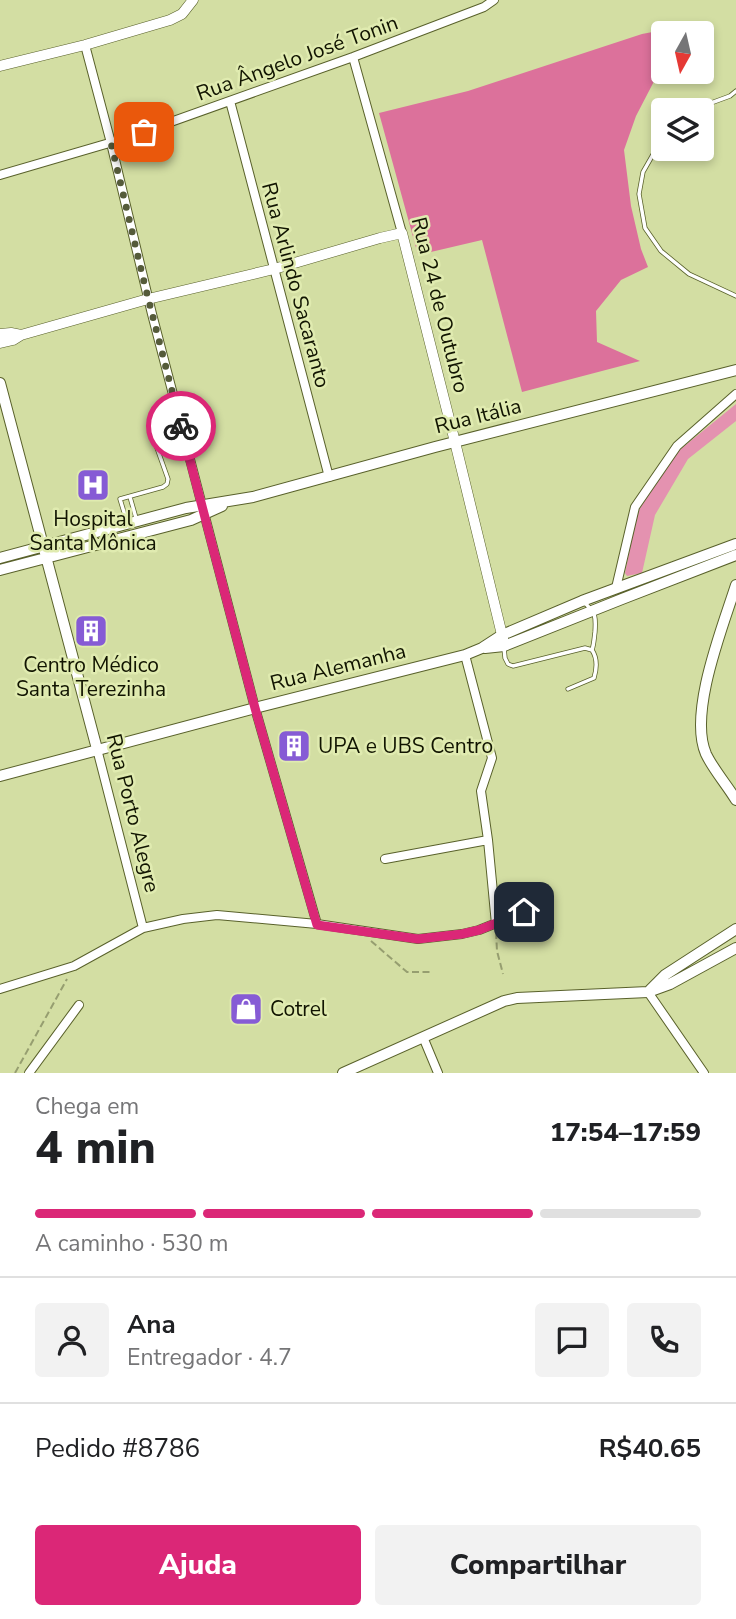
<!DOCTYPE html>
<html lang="pt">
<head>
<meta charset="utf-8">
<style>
  :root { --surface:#fff; --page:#f2f2f2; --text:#202124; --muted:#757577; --line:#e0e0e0; --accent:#db2777 }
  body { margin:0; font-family:"Nunito Sans",sans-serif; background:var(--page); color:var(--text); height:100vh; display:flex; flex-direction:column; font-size:26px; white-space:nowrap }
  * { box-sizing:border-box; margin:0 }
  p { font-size:23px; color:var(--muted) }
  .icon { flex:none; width:38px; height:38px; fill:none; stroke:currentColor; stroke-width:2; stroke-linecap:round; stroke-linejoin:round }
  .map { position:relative; height:1073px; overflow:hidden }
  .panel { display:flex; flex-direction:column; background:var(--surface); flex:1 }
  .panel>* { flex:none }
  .needle { width:46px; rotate:188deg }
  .fabs { position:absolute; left:651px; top:21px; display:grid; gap:14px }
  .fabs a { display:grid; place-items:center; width:63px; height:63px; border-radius:7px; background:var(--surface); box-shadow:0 4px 10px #0003; font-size:35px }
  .pin { position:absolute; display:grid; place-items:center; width:60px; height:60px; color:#fff; margin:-30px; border-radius:14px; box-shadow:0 4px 10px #0006 }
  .courier { position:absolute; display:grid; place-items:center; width:70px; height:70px; margin:-35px; border:5px solid #db2777; border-radius:50%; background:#fff; color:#222; box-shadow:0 2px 9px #0007 }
  .summary em { font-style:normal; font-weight:800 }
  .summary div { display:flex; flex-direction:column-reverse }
  .summary { display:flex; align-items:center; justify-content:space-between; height:119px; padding:0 35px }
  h1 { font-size:46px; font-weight:800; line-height:52px }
  .bar { display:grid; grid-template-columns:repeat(4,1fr); gap:10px 7px; align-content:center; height:84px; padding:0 35px }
  .bar i { height:9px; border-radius:5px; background:var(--line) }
  .bar .on { background:var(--accent) }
  .bar p { grid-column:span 4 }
  .line { display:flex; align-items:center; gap:18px; padding:0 35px; border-top:2px solid var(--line) }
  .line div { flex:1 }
  .round { display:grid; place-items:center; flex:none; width:74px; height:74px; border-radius:7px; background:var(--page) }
  .action { display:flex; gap:14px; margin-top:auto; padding:14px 35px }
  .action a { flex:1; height:80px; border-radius:7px; background:var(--accent); color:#fff; font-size:28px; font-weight:800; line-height:80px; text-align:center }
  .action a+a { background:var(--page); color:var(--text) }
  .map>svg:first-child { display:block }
  .green { fill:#e492b0 }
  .forest { fill:#dc719b }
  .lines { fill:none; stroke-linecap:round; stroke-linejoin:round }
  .service-casing { stroke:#59612b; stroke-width:5 }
  .minor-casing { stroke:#59612b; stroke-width:10 }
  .tertiary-casing { stroke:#59612b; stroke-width:11 }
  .secondary-casing { stroke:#59612b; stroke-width:12 }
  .path { stroke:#969e70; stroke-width:2; stroke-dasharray:7 3.5; stroke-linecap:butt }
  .service { stroke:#fff; stroke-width:3.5 }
  .minor { stroke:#fff; stroke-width:8 }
  .tertiary { stroke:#fff; stroke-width:10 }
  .secondary { stroke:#fff; stroke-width:10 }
  .done { stroke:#555b3a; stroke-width:7; stroke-dasharray:0 12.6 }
  .route { stroke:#db2777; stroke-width:9 }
  .labels { text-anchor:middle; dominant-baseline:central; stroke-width:5; stroke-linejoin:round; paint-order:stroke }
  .street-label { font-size:21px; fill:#111401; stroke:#e0ebb0 }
  .poi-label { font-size:21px; fill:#111401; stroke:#e0ebb0 }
</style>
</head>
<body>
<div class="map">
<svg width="736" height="1073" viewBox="0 0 736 1073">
  <rect width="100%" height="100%" fill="#d3dea3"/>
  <path class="green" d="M736,404V421L688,459L655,515L642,573L627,576L625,573L637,514L640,508L677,452Z"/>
  <path class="forest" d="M663,30L668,33H663V64L636,116L624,150L631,206L641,249L648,267L621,280L596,311L597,342L640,361L522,392L482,240L418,255L379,113L468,91L642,34Z"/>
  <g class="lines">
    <defs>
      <path id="service" d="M692,110L730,96L736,91
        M663,137L643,172L639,194L645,228L661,251L689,274L736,296
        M130,497L136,518
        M127,522L120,499L163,487L167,484L168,479L157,448
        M504,648L505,658L508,664L513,666L585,648L592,650
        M568,689L594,678C597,668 598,659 592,650C594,644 594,639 595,632C596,616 596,614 584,602"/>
      <path id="minor" d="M85,45L111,143L152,314L255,708L317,924
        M353,57L402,233
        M230,101L329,477
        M0,175L123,139L353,57L484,7L494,0
        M616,588L635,507L677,446L736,394
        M465,655L492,758L481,791L488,840L496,924
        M97,749L143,928
        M385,859L488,840
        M0,989L74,966L143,928L183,919L217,915L317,924L418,939L462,934L479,930L524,912
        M648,992L704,1073
        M423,1037L438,1073
        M29,1073L79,1005"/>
      <path id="tertiary" d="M0,66L85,45L170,20L182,14L193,0
        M0,334L11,333L21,335
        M0,343L13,340L21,335L148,299L274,269L380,238L402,233L455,442L504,643"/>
      <path id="secondary" d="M0,383L97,749
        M0,558L186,508L253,497L435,447L736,370
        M0,570L191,520L222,506
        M736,585C723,626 688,713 706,754C713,769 727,785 736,800
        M485,648L504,646L622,599L736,555
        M0,776L255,708L465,655L482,648L502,635L582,601L736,544
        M650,990L665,975L736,929
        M343,1073L504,1001L517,998L648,992L670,984L736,948"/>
    </defs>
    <use href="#service" class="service-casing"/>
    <use href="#minor" class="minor-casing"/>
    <use href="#tertiary" class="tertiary-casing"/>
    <use href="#secondary" class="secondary-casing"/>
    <path class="path" d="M496,932L497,951L503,974
      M371,941L407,972H432
      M15,1073L67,979"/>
    <use href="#service" class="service"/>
    <use href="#minor" class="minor"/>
    <use href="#tertiary" class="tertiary"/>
    <use href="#secondary" class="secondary"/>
  </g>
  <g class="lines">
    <path class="done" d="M144,132L111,143L145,286L181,426"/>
    <path class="route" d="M181,426L255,708L317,925L418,939L462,934L479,930L524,912"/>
  </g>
  <defs>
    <symbol id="hospital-square" viewBox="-11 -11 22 22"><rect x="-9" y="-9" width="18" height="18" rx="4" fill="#865bd5" stroke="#e0ebb0"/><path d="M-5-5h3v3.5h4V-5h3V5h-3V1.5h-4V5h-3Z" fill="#fff"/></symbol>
    <symbol id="building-square" viewBox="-11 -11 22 22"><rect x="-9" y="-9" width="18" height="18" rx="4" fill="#865bd5" stroke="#e0ebb0"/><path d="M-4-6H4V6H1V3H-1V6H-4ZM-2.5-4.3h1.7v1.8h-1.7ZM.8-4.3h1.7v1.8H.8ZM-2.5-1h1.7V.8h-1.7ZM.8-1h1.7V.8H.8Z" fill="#fff"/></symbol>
    <symbol id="shop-square" viewBox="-11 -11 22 22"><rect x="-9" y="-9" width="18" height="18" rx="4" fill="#865bd5" stroke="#e0ebb0"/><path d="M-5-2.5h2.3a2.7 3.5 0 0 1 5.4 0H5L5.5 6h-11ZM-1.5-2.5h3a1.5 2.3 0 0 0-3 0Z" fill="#fff"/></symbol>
  </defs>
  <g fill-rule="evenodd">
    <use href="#hospital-square" x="74" y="466" width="38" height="38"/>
    <use href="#building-square" x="72" y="612" width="38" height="38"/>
    <use href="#building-square" x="275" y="727" width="38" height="38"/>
    <use href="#shop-square" x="227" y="990" width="38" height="38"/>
  </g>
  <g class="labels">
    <g class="street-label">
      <text transform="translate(297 58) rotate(-20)">Rua Ângelo José Tonin</text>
      <text transform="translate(296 285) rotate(75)">Rua Arlindo Sacaranto</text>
      <text transform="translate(440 305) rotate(76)">Rua 24 de Outubro</text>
      <text transform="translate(478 416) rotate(-14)">Rua Itália</text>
      <text transform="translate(338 667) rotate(-14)">Rua Alemanha</text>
      <text transform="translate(133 813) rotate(76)">Rua Porto Alegre</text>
    </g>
    <g class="poi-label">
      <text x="93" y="519">Hospital<tspan x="93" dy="24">Santa Mônica</tspan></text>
      <text x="91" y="665">Centro Médico<tspan x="91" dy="24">Santa Terezinha</tspan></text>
      <text x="318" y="746" text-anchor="start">UPA e UBS Centro</text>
      <text x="270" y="1009" text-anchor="start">Cotrel</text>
    </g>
  </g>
</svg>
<div class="fabs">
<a><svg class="needle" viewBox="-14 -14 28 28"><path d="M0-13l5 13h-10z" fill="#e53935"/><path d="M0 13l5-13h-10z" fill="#757577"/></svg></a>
<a><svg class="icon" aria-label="layers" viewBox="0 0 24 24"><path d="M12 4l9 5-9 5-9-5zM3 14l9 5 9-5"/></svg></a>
</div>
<div class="pin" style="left:144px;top:132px;background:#ea580c"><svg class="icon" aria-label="bag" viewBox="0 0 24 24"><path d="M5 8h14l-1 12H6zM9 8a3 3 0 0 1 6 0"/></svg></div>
<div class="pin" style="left:524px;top:912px;background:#1f2937"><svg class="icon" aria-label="home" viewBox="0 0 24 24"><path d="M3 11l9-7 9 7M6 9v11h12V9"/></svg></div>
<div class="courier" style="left:181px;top:426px"><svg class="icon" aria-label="bike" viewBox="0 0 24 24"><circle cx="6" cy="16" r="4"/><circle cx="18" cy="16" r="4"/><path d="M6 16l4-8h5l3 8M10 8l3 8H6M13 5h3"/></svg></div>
</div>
<section class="panel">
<div class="summary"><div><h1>4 min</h1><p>Chega em</p></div><em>17:54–17:59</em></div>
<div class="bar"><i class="on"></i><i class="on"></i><i class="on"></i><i></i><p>A caminho · 530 m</p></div>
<div class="line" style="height:126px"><a class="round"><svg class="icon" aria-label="person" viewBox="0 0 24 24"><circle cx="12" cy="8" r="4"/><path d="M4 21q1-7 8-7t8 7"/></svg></a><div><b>Ana</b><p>Entregador · 4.7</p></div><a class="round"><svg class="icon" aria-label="chat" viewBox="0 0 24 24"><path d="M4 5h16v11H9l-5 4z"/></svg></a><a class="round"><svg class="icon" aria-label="phone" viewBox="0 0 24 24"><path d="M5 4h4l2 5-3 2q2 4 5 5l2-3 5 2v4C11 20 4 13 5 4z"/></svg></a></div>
<div class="line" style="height:91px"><div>Pedido #8786</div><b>R$40.65</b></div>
<div class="action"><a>Ajuda</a><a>Compartilhar</a></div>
</section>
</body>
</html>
